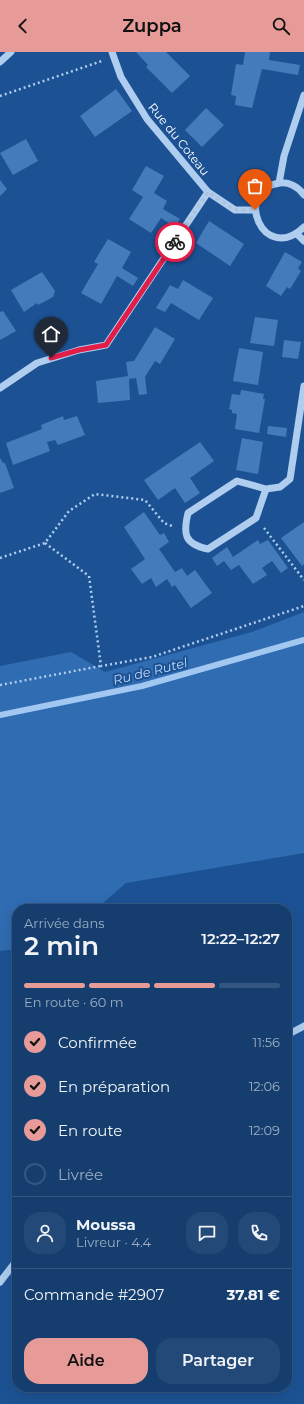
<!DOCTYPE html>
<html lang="fr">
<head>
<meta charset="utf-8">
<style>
  :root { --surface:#153e6f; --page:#224977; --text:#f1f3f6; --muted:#9daec3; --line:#345782; --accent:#e69b98 }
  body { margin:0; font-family:Montserrat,sans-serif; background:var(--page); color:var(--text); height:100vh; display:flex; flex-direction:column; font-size:15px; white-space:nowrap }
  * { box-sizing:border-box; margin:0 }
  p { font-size:13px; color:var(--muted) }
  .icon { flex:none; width:22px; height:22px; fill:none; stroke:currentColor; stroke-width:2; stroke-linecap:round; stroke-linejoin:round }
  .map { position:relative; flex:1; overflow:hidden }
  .sheet { position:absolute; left:12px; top:852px; width:280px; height:488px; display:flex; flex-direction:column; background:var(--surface); border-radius:16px; box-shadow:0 4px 16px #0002,0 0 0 1px var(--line) }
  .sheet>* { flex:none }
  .pin { position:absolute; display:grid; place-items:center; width:34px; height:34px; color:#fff; margin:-41px -17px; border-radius:50% 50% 50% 0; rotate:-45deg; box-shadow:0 0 4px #0007 }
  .pin .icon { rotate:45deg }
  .courier { position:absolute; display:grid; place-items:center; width:40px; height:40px; margin:-20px; border:3px solid #e11d48; border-radius:50%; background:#fff; color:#222; box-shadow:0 1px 5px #0007 }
  .head em { font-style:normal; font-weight:600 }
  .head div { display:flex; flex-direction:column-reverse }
  .head { display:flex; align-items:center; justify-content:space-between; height:68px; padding:0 12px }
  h1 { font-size:26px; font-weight:600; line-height:30px }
  .bar { display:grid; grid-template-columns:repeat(4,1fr); gap:6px 4px; align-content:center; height:48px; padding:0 12px }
  .bar i { height:5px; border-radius:3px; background:var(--line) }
  .bar .current { background:var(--accent) }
  .bar p { grid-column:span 4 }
  .line { display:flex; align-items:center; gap:10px; padding:0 12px; border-top:1px solid var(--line) }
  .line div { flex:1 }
  .round { display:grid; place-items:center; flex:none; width:42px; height:42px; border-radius:16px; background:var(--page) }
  ol { padding:0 12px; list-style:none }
  li { display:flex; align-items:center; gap:12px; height:44px }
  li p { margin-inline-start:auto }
  li .icon { padding:4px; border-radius:50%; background:var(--accent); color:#111; stroke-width:4 }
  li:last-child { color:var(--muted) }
  li i { width:22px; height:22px; border:2px solid var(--line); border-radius:50% }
  .primary-button { display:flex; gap:8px; margin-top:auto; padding:8px 12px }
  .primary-button a { flex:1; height:46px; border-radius:16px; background:var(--accent); color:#111; font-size:16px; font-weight:600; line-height:46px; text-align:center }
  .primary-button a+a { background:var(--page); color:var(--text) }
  header { display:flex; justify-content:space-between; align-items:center; height:52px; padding:0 12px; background:var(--accent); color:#111; font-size:18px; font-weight:600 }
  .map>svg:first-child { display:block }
  .green { fill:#306cb2 }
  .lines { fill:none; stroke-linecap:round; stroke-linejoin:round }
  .stream { stroke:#a2c7f1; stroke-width:6 }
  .building { fill:#447bbb }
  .path { stroke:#aecdef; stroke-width:2.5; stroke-dasharray:2 3; stroke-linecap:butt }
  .minor { stroke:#aecdef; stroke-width:7 }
  .done { stroke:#b0c2da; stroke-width:4; stroke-dasharray:0 7.2 }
  .route { stroke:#e11d48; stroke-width:5 }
  .labels { text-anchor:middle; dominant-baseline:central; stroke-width:4; stroke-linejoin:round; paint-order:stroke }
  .street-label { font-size:12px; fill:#fff; stroke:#1c5294 }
  .water-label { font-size:13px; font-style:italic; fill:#bbd6f6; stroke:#1c5294 }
</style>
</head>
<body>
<header><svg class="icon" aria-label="back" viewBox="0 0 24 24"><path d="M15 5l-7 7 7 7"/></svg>Zuppa<svg class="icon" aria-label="search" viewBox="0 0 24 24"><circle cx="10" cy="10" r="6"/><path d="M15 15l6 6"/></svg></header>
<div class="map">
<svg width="304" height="1352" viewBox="0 0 304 1352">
  <rect width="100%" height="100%" fill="#1c5294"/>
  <path class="green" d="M304,560V801L126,831L96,857H17V897L0,899V614L71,600L105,620L252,580Z"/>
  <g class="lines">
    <path class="stream" d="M0,663L142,634L304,588"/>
  </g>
  <path class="building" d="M136,0H166L190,24L172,41L146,15L148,13Z
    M245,0H270L269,8L300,13L298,23L262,17L252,56L235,53L236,44L231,43L236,12L243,13Z
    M116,37L132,59L95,85L80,64Z
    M206,56L224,73L202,95L185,78Z
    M26,87L38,109L13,123L0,101Z
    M146,114L164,124L154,141L167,149L163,157L180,167L175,175L161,166L151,181L129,167L143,145L132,138Z
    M0,128L7,137L0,144Z
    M209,169L244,192L230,214L196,191Z
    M108,187L131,200L122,216L138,226L133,234L117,224L101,252L81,241L98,212L94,210Z
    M285,200L302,210L298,216L301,219L290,237L287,235L281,244L266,234Z
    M42,220L55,239L53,245L38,253L37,251L24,260L11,238Z
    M183,228L213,246L199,268L171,251L165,260L156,256L170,233L178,237Z
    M3,259L16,279L0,288V260Z
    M255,265L278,268L274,294L250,291Z
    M155,275L175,287L160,312L155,309L145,325L147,342L139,343L136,326L129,327L130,348L98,351L96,329L128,324L126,310L134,309Z
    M284,288L301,290L298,307L282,305Z
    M239,296L263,300L258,333L233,329Z
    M241,338L264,342L263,347H265L259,381L235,377L237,362L232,361V358L229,357L232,342L240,343Z
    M63,364L64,368L77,364L85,383L58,393L55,388L47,390L50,399L13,413L6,391L42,377L41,373Z
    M268,374L287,376L286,385L267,382Z
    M242,386L263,390L258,422L236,418Z
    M200,390L214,409L190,426L200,441L185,451L175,436L158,448L144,428Z
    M0,406L3,411H5L14,436L0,441Z
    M144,460L160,483L164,481L169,490L159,497L175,520L182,516L187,524L195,518L212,541L191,556L175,533L172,535L167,527L156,535L151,526L142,532L131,517L145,507L124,475Z
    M304,470V512L302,514L281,486Z
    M258,488L260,492L268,488L288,516L281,521L272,509L262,516L267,523L253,532L239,513L231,518L224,509L217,514L212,506L227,495L233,505Z"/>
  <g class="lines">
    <path class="path" d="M0,44L102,9
      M264,476L304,528
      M45,491L89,524L101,614L152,605L304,554
      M0,506L45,491L69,459L95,442L145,448L164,471L172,474
      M0,633L101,614"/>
    <path class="minor" d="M112,0L121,25L147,67L208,140L235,158H255
      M0,10L11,0
      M279,131L284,104L304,43
      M304,143C299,135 289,130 280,131C232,137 263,214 304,175
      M297,182L304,189
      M0,336L37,311L79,298L106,293L208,140
      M237,429L266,437L256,466L208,497C184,492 183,482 188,461Z
      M266,437L280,435L290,427L304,334
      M287,983L304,974
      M0,1230L17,1208"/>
  </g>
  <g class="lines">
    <path class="done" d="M175,190L208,140L235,158H255"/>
    <path class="route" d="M51,306L79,298L106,293L175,190"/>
  </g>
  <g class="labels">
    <g class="street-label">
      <text transform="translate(179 87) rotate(51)">Rue du Coteau</text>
    </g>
    <g class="water-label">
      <text transform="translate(150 619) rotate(-14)">Ru de Rutel</text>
    </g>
  </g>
</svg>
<div class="pin" style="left:255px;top:158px;background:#ea580c"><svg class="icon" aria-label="bag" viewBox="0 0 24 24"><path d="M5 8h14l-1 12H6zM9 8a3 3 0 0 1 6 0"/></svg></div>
<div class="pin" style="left:51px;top:306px;background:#1f2937"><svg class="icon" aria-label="home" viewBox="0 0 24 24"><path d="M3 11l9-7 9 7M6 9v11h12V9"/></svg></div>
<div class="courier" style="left:175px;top:190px"><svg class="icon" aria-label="bike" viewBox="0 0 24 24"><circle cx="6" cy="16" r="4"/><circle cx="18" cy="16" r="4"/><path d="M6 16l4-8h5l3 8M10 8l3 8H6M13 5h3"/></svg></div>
<section class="sheet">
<div class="head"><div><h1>2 min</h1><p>Arrivée dans</p></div><em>12:22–12:27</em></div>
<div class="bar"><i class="current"></i><i class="current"></i><i class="current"></i><i></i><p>En route · 60 m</p></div>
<ol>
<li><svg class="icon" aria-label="check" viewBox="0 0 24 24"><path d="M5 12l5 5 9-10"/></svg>Confirmée<p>11:56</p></li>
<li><svg class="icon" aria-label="check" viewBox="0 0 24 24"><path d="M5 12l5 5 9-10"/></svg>En préparation<p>12:06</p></li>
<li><svg class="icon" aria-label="check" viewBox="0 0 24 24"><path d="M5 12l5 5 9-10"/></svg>En route<p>12:09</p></li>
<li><i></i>Livrée</li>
</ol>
<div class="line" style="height:72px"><a class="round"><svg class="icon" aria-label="person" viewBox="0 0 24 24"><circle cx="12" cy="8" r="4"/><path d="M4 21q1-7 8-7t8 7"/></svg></a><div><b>Moussa</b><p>Livreur · 4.4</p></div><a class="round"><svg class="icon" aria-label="chat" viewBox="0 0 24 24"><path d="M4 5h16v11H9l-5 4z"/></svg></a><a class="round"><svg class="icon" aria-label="phone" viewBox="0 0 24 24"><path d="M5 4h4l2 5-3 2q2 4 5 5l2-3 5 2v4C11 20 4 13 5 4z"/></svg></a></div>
<div class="line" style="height:52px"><div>Commande #2907</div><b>37.81 €</b></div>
<div class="primary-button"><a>Aide</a><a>Partager</a></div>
</section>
</div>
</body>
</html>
